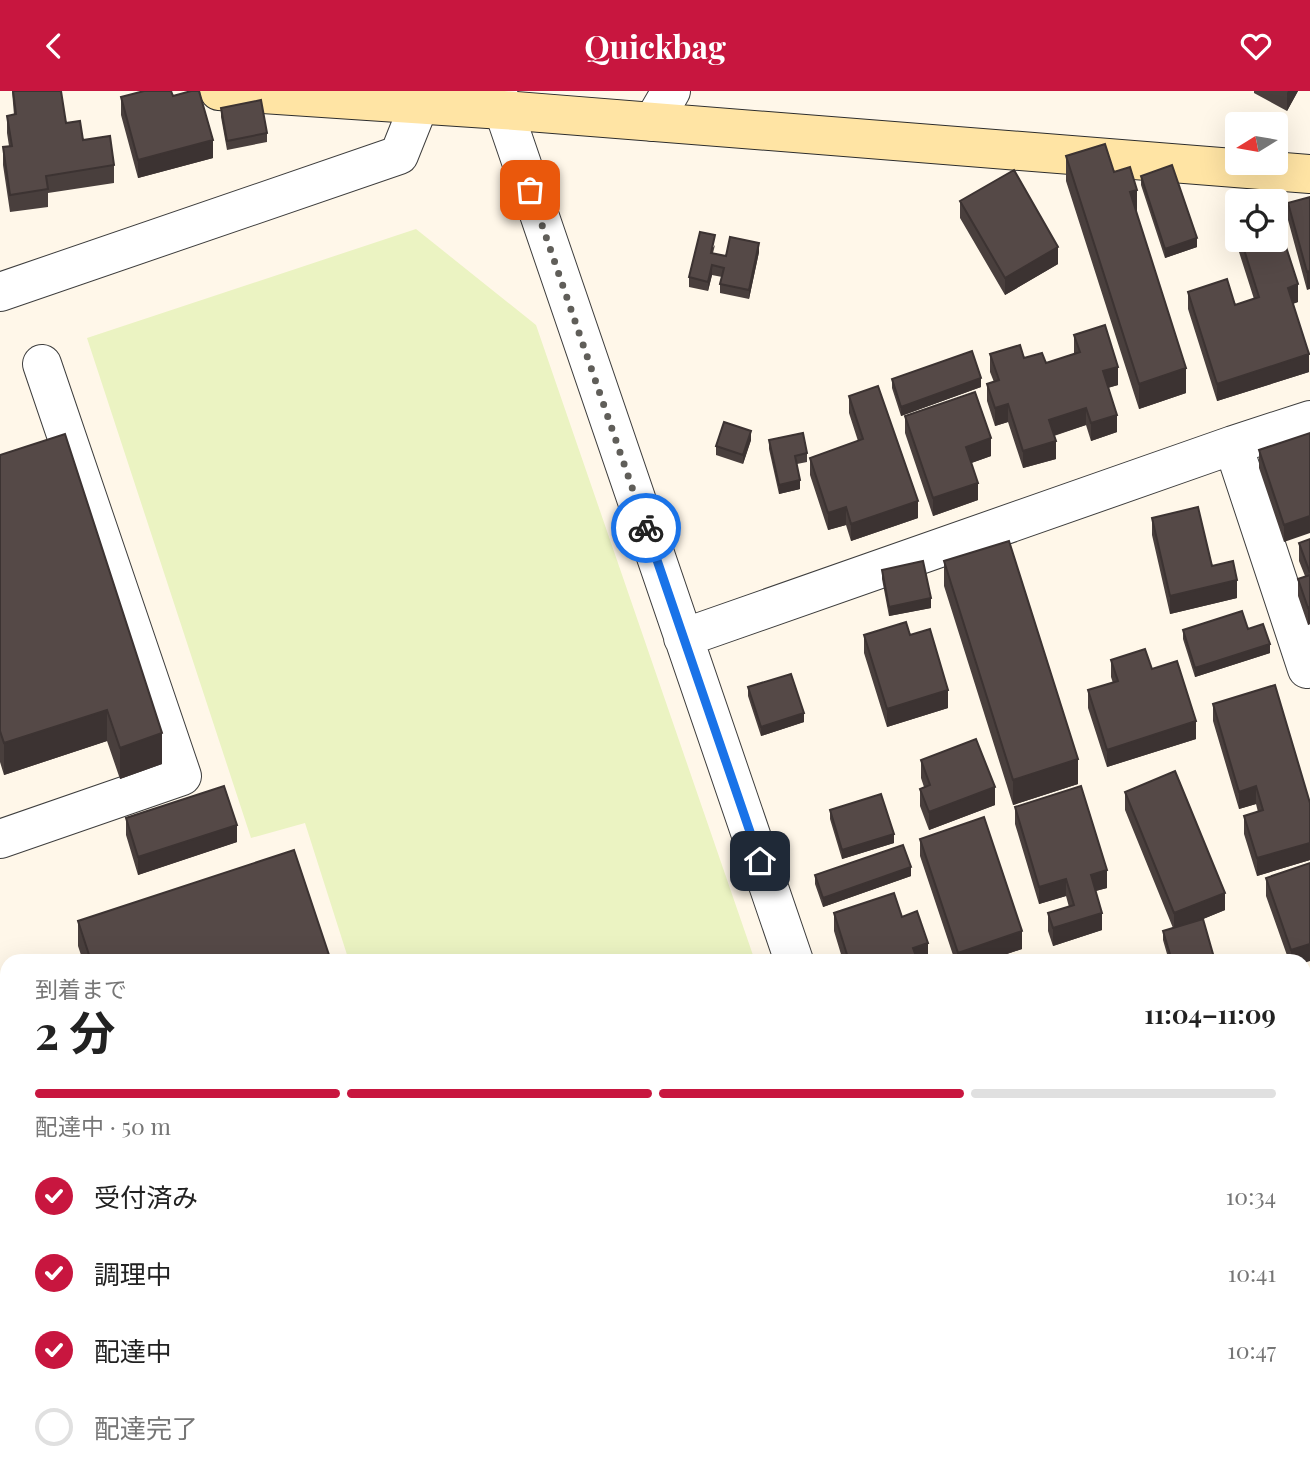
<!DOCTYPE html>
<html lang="ja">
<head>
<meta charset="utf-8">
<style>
  :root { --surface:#fff; --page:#f2f2f2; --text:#222; --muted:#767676; --line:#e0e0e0; --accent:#c8163f }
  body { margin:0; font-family:"Playfair Display","Noto Sans JP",serif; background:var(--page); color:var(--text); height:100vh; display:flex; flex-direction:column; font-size:26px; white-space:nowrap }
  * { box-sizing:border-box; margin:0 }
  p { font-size:23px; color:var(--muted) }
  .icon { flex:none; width:38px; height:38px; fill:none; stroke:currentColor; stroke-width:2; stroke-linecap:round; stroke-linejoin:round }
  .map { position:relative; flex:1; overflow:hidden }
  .panel { position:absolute; left:0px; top:863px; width:1311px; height:527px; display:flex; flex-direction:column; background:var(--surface); border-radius:21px 21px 0 0; box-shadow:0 7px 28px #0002 }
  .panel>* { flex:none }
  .needle { width:46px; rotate:259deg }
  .controls { position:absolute; left:1225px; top:21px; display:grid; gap:14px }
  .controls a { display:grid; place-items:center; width:63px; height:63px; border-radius:7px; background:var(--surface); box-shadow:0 7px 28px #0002; font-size:35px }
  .pin { position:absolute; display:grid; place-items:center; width:60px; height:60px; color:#fff; margin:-30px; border-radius:14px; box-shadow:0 4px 10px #0006 }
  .courier { position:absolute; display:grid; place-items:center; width:70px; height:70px; margin:-35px; border:5px solid #1a73e8; border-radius:50%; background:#fff; color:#222; box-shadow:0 2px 9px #0007 }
  .summary em { font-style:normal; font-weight:700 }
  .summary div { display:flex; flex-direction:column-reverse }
  .summary { display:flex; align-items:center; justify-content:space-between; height:119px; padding:0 35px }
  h1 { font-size:46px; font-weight:700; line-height:52px }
  .bar { display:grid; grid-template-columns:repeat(4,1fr); gap:10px 7px; align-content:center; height:84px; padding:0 35px }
  .bar i { height:9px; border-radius:5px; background:var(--line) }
  .bar .current { background:var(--accent) }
  .bar p { grid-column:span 4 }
  ol { padding:0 35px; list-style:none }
  li { display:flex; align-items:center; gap:21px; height:77px }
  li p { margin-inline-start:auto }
  li .icon { padding:7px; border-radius:50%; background:var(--accent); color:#fff; stroke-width:4 }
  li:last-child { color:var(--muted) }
  li i { width:38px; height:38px; border:4px solid var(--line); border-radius:50% }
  header { display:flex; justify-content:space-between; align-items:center; height:91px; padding:0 35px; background:var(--accent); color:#fff; font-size:32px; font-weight:700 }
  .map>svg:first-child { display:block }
  .pitch { fill:#ebf3c2 }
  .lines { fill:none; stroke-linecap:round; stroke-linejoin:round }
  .street-casing { stroke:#3e3e3e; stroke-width:40 }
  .secondary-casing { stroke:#2d2d2d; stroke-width:40 }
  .street { stroke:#fff; stroke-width:38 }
  .secondary { stroke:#ffe4a4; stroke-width:38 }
  .wall { fill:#493f3d }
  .shaded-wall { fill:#3c3332 }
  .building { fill:#554947; stroke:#3c3332; stroke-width:2 }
  .done { stroke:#605e59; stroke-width:7; stroke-dasharray:0 12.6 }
  .route { stroke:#1a73e8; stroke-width:9 }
</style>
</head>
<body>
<header><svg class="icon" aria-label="back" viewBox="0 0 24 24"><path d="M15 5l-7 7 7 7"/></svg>Quickbag<svg class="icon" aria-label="heart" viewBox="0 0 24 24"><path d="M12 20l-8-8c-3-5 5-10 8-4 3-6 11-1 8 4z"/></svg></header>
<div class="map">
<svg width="1310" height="1388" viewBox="0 0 1310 1388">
  <rect width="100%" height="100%" fill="#fff7e9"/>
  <path class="pitch" d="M416,138L536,234L755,870H349L305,732L251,747L87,247Z"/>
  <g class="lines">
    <defs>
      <path id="street" d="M497,0L794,870
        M653,31L671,0
        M0,201L399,64L419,14
        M1233,354L1307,578
        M683,547L1233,354L1310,329
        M0,748L182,685L42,273
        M1304,946L1310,944
        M319,1382L320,1388
        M919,1382V1388
        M227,1388L239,1382"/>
      <path id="secondary" d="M219,0L503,19L1310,83"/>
    </defs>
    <use href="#street" class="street-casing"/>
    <use href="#secondary" class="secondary-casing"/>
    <use href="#street" class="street"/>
    <use href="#secondary" class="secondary"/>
  </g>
  <path class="wall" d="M12,0H61L66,32L83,49L114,74V92L48,102V116L10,121L3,74V56L9,55L7,42V25L14,24Z
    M1254,0H1298L1287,20L1254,2Z
    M173,5L213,67L138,87L121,24V6Z
    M221,17L267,42V51L227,59L221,26Z
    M1066,65L1114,81L1137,124L1186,302L1139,318L1066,90Z
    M1141,85L1197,156L1165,167L1141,94Z
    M1310,106L1307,199L1288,129V112Z
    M960,110L1058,173L1005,204L960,127Z
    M1239,149H1276L1298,211L1293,213L1309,281L1217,310L1188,218V201L1235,214L1254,208L1239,161Z
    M715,154L713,162L726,165L759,161L749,208L720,202V193L722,186L712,184L708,200L689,196V186Z
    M1074,244L1118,294L1108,297L1117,341L1091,350L1086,334L1054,345L1056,368L1023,377L1008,331L995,335L987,310V293L994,291L990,281V263L1024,267L1046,272L1074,263Z
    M892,288L981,296L901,325L892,297Z
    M849,305L918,427L851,450L846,434L828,439L810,384V367L858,350L849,322Z
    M905,325L991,365L971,372L978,409L933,425L905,342Z
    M1310,342L1284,451L1259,377V359Z
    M751,349L743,373L716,364V355Z
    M769,349L807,362V371L797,373L800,398L779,403L769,358Z
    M0,364L162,673L120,688L107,650L4,684L0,671Z
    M1152,427L1212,475L1237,507L1170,523L1152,444Z
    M1310,448V533L1308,534L1298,505V488L1305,485L1299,470V452Z
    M944,470L1078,693L1013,714L944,495Z
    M882,479L931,517L889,525L882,488Z
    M1248,538L1270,562L1195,586L1183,548V539Z
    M864,544H910L948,617L887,636L864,562Z
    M1111,569L1152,578L1196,648L1107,676L1088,617V599L1113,592L1111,586Z
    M748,596L804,631L761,645L748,605Z
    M1213,613L1310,712V769L1257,785L1244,743V725L1258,721L1256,713L1239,718L1213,630Z
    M921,669L995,714L929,739L920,715V698L924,696L921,687Z
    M1125,701L1225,819L1203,828L1215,870H1169L1163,849V840L1173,837L1125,719Z
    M1015,716L1107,797L1096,800L1102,839L1053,855L1048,840V822L1069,816L1066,805L1039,813L1015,733Z
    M830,719L894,752L842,768L830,728Z
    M126,727L237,751L138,784L126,744Z
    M920,748L1022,858L986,870H955L920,765Z
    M815,784L911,785L823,816L815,793Z
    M1266,787L1304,870H1289L1266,805Z
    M834,822L902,826L928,870H843L834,840Z
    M78,830L331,870H83L78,855Z
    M7,994V1068L4,1059L0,1060Z
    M1310,1210V1260L1304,1239V1212Z
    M542,1382H620L622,1388H542Z
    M628,1382H709L711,1388H630Z
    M1124,1382H1215L1216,1388H1124Z
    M1247,1382H1304L1308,1388H1249Z"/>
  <path class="shaded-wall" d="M1288,0H1298L1287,20V2Z
    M213,49V67L138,87V69Z
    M1137,99V124L1130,101Z
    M1197,147V156L1165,167V158Z
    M759,152V161L749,208V199Z
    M1058,156V173L1005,204V187Z
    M712,174V184L708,200V191Z
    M1310,180V198L1307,199V181Z
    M1298,193V211L1288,214V197Z
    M1309,263V281L1217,310V293Z
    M1118,276V294L1103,298V280Z
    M1186,277V302L1139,318V293Z
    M981,287V296L901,325V316Z
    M1008,313V331L995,335V317Z
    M1086,317V334L1049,346V329Z
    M1117,324V341L1091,350V332Z
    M751,340V349L743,373V364Z
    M991,347V365L966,374V356Z
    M1056,350V368L1023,377V360Z
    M800,389V398L779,403V394Z
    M978,392V409L933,425V407Z
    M918,410V427L851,450V433Z
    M846,416V434L828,439V422Z
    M1310,425V442L1284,451V434Z
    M1237,489V507L1170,523V505Z
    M931,507V517L889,525V516Z
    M1310,516V533L1308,534V517Z
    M1270,553V562L1195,586V577Z
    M948,599V617L887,636V618Z
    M107,619V650L4,684V652Z
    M804,622V631L761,645V636Z
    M1196,630V648L1107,676V659Z
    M162,642V673L120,688V657Z
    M1078,668V693L1013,714V689Z
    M1256,695V713L1239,718V701Z
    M995,696V714L929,739V721Z
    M237,734V751L138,784V766Z
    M894,743V752L842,768V759Z
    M1310,752V769L1257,785V767Z
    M911,776V785L823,816V807Z
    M1107,779V797L1091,801V784Z
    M1066,788V805L1039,813V796Z
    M1225,802V819L1174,840V822Z
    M1102,822V839L1053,855V837Z
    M1022,840V858L986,870H958V862Z
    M928,852V870H912L913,857Z
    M1310,853V870L1304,872V870H1291V859Z
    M4,1034V1059L0,1060V1035Z
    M1310,1070V1087L1304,1089V1072Z
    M7,1352V1377L0,1379V1354Z
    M350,1382H362L350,1385Z"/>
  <path class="building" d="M13,0H61L66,32L80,30L83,49L110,45L114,74L46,85L48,98L10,104L3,56L12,55L7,25L16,23Z
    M144,0H171L173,5L191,0H199L213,49L138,69L121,6Z
    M261,9L267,42L227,50L221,17Z
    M1105,53L1114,81L1130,76L1137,99L1130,101L1186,277L1139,293L1066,65Z
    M1172,74L1197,147L1165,158L1141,85Z
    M1014,79L1058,156L1005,187L960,110Z
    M1310,106V180L1307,181L1288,112Z
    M1276,131H1278L1298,193L1288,197L1309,263L1217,293L1188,201L1227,188L1235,214L1259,206L1241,149H1276Z
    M700,141L715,144L711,162L726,165L730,146L759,152L749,199L720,193L724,177L712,174L708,191L689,186Z
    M1105,234L1118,276L1103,280L1117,324L1091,332L1086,317L1049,329L1056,350L1023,360L1008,313L995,317L987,293L999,289L990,263L1020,254L1024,267L1042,262L1046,272L1080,261L1074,244Z
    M972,260L981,287L901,316L892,288Z
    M878,295L918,410L851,433L846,416L828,422L810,367L863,348L849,305Z
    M975,301L991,347L966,356L978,392L933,407L905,325Z
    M724,331L751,340L743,364L716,355Z
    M803,342L807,362L795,365L800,389L779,394L769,349Z
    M1310,342V425L1284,434L1259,359Z
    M65,343L162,642L120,657L107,619L4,652L0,640V364Z
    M1198,416L1212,475L1233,470L1237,489L1170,505L1152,427Z
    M1310,448V482L1299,452Z
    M1009,450L1078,668L1013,689L944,470Z
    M923,470L931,507L889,516L882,479Z
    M1310,484V516L1308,517L1298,488Z
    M1242,520L1248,538L1263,533L1270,553L1195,577L1183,539Z
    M906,531L910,544L930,538L948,599L887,618L864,544Z
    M1145,558L1152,578L1177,570L1196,630L1107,659L1088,599L1118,590L1111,569Z
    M791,583L804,622L761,636L748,596Z
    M1275,594L1310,712V752L1257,767L1244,725L1263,719L1256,695L1239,701L1213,613Z
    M976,648L995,696L929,721L920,698L930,694L921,669Z
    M1175,680L1225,802L1174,822L1125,701Z
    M224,695L237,734L138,766L126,727Z
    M1081,695L1107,779L1091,784L1102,822L1053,837L1048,822L1074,814L1066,788L1039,796L1015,716Z
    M881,703L894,743L842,759L830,719Z
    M984,726L1022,840L958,862L920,748Z
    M903,754L911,776L823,807L815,784Z
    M294,759L331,870H91L78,830Z
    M1310,772V853L1291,859L1266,787Z
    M894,802L902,826L917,820L928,852L913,857L917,868L912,870H849L834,822Z
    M1203,828L1215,870H1172L1163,840Z
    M7,994V1043L4,1034L0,1035V997Z
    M1310,1007V1070L1304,1072V1009Z
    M0,1111L7,1133V1352L0,1354Z
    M1310,1210V1242L1304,1222V1212Z
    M1304,1374L1308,1388H1255L1253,1382H1304Z
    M423,1382H429L430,1388H404Z
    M447,1382H531L533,1388H448Z
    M546,1382H620L622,1388H548Z
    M635,1382H709L711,1388H637Z
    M801,1382H846L847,1388H802Z
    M861,1382H902V1388H861Z
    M972,1382H1006L1008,1388H974Z
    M1082,1382H1084L1086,1388H1064Z
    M1127,1382H1215L1216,1388H1128Z"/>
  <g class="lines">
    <path class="done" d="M530,99L646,437"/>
    <path class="route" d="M646,437L760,770"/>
  </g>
</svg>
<div class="controls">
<a><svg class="needle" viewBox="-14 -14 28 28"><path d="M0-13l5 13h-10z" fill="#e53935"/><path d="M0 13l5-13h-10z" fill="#767676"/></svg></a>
<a><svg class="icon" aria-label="locate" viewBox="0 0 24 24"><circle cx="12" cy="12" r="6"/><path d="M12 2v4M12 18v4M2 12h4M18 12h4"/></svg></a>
</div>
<div class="pin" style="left:530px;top:99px;background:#ea580c"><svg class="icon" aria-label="bag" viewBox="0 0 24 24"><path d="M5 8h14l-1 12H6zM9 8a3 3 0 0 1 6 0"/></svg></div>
<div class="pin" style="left:760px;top:770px;background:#1f2937"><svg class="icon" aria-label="home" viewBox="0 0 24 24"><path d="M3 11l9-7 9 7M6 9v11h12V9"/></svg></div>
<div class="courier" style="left:646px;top:437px"><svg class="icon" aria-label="bike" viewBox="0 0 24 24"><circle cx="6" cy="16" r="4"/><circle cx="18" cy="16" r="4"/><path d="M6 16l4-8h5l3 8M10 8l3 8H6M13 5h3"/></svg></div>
<section class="panel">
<div class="summary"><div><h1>2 分</h1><p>到着まで</p></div><em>11:04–11:09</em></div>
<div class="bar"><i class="current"></i><i class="current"></i><i class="current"></i><i></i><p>配達中 · 50 m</p></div>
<ol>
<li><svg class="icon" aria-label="check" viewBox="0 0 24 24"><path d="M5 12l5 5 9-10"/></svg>受付済み<p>10:34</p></li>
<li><svg class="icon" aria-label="check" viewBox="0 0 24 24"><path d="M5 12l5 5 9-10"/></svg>調理中<p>10:41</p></li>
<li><svg class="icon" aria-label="check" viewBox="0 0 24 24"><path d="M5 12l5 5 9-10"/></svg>配達中<p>10:47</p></li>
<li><i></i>配達完了</li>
</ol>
</section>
</div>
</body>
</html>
